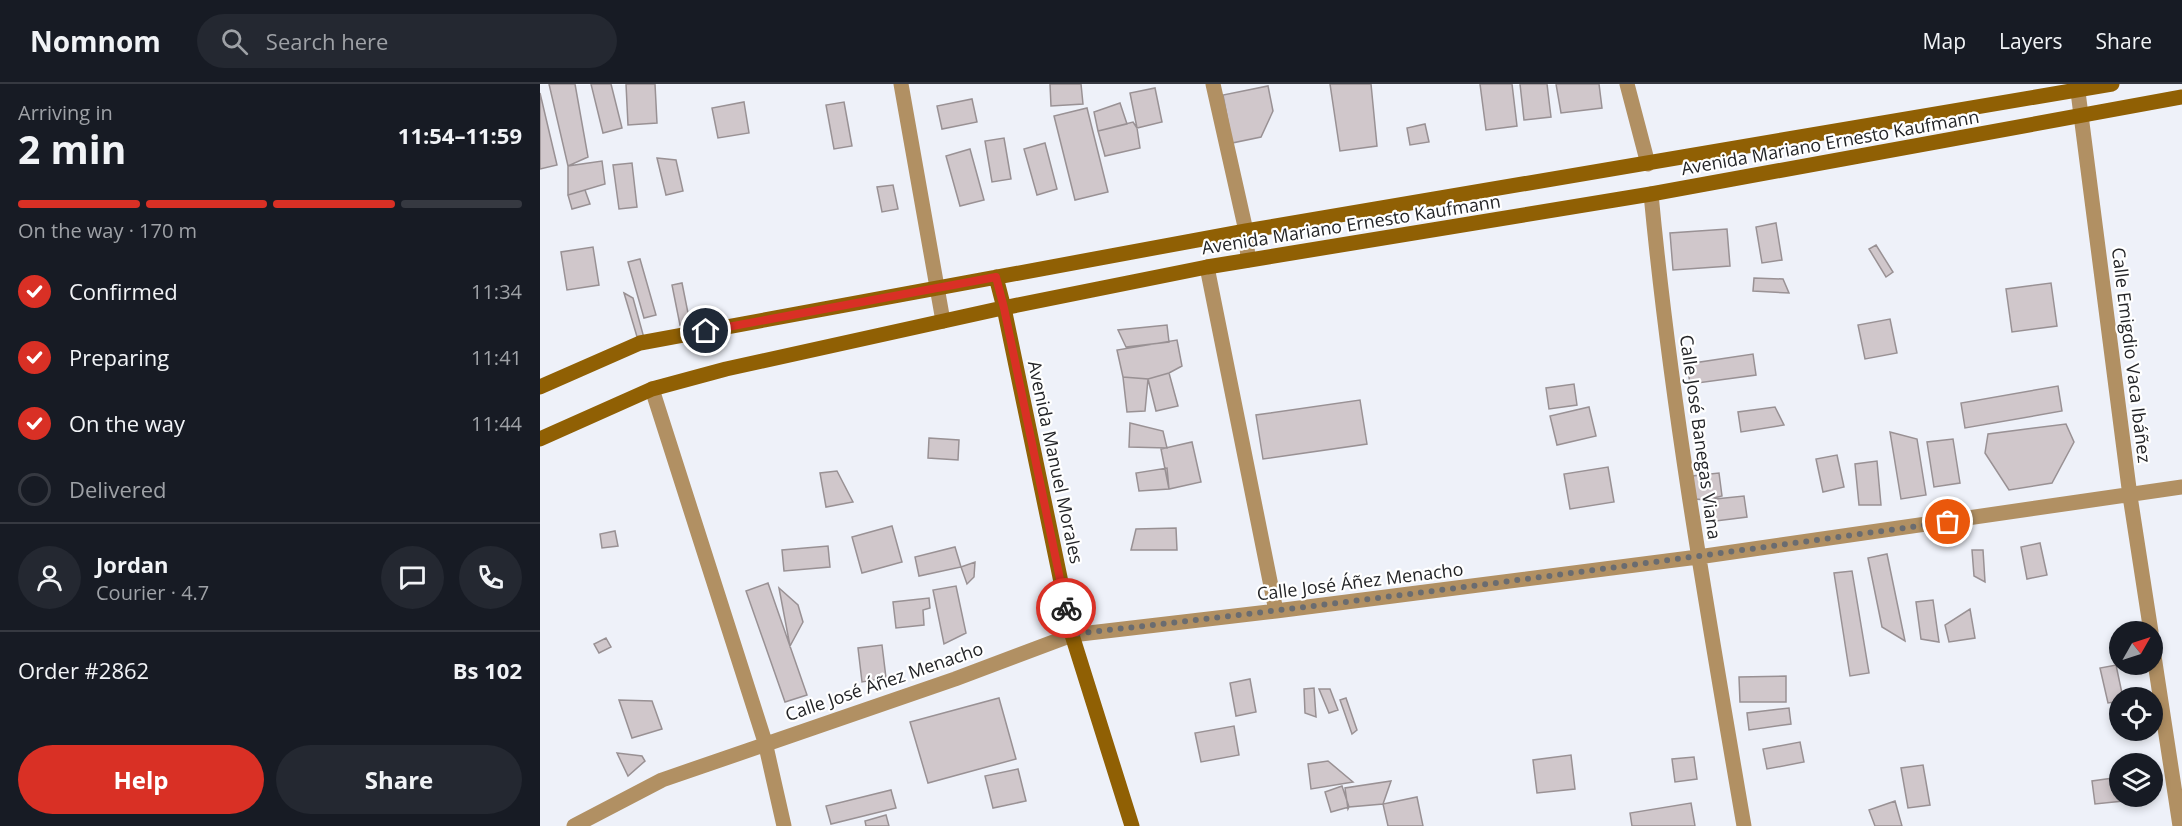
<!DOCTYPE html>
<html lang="en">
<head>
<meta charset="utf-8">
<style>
  :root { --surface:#171b24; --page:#242831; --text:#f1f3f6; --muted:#9ea1a6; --line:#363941; --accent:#d93025 }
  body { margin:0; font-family:"Open Sans",sans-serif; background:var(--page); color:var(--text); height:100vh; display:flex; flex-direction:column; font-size:22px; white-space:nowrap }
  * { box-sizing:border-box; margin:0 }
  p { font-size:20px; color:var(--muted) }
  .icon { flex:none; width:33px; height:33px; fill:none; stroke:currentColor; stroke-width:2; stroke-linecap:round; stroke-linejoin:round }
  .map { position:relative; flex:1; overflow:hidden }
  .sheet { display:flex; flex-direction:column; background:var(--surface); width:540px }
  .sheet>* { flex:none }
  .needle { width:39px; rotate:51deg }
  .tools { position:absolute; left:1569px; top:537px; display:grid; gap:12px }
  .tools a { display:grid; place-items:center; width:54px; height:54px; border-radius:50%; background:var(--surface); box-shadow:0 3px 9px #0003; font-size:30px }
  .pin { position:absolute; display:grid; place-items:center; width:51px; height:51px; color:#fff; margin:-26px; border:3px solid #fff; border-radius:50%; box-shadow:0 2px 6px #0007 }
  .courier { position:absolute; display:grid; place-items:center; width:60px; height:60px; margin:-30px; border:4px solid #d93025; border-radius:50%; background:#fff; color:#222; box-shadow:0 2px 8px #0007 }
  .summary em { font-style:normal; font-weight:700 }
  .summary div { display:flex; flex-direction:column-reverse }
  .summary { display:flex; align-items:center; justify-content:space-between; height:102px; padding:0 18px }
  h1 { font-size:39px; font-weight:700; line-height:45px }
  .bar { display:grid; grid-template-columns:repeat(4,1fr); gap:9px 6px; align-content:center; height:72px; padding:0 18px }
  .bar i { height:8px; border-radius:4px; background:var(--line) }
  .bar .selected { background:var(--accent) }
  .bar p { grid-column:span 4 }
  .line { display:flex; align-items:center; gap:15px; padding:0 18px; border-top:2px solid var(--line) }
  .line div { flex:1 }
  .round { display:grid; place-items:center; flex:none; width:63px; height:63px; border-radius:32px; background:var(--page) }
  ol { padding:0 18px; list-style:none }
  li { display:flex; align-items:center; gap:18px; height:66px }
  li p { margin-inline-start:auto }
  li .icon { padding:6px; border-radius:50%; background:var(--accent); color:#fff; stroke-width:4 }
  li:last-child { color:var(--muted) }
  li i { width:33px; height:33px; border:3px solid var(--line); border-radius:50% }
  .primary-button { display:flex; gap:12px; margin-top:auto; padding:12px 18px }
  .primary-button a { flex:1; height:69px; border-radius:36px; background:var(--accent); color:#fff; font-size:24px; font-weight:700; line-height:69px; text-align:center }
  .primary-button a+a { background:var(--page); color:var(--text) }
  header { display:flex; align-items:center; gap:36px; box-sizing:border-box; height:84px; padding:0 30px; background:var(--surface); border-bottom:2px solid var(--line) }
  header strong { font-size:28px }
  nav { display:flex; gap:33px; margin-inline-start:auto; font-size:21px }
  .search { width:420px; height:54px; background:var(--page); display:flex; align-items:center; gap:15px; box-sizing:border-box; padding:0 21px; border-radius:33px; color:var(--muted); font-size:22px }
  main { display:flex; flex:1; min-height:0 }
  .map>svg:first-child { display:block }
  .building { fill:#d0c7cb; stroke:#999194; stroke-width:1.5 }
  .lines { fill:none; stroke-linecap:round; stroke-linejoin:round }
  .street { stroke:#b19063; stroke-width:15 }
  .secondary { stroke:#906004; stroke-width:15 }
  .done { stroke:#6a6c70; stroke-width:6; stroke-dasharray:0 10.8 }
  .route { stroke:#d93025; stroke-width:8 }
  .labels { text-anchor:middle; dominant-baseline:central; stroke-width:4.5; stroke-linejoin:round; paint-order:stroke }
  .street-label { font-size:18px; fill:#232427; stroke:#fff }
</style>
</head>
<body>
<header>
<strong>Nomnom</strong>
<div class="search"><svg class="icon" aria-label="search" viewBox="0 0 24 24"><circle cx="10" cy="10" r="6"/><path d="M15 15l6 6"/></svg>Search here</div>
<nav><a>Map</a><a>Layers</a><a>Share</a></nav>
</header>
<main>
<section class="sheet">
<div class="summary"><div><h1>2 min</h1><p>Arriving in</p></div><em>11:54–11:59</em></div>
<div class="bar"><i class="selected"></i><i class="selected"></i><i class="selected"></i><i></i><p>On the way · 170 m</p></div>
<ol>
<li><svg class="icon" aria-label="check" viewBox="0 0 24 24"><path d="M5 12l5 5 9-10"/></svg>Confirmed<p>11:34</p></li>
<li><svg class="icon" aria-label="check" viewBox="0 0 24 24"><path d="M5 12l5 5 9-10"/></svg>Preparing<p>11:41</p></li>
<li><svg class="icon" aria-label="check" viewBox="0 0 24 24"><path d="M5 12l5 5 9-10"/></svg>On the way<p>11:44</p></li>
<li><i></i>Delivered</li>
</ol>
<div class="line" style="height:108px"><a class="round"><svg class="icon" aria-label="person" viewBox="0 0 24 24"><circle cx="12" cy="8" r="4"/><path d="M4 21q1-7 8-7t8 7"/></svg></a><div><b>Jordan</b><p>Courier · 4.7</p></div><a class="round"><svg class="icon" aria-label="chat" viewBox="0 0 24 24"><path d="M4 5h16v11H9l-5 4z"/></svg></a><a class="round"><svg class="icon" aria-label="phone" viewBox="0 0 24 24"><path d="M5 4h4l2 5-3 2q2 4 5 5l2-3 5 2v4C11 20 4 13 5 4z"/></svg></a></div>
<div class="line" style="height:78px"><div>Order #2862</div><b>Bs 102</b></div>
<div class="primary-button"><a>Help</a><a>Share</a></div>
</section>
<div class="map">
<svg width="1642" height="742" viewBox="0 0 1642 742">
  <rect width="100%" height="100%" fill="#eef1f9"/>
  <path class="building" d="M9,0H35L48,73L28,82Z
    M51,0H71L82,44L63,49Z
    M86,0H115L117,39L88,41Z
    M510,0H541L543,20L511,22Z
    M790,0H831L837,62L800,67Z
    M940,0H972L977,42L946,46Z
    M980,0H1007L1011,33L984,36Z
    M1016,0H1059L1062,24L1021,29Z
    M728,2L733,27L721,53L692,59L683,11Z
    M615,4L622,38L597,44L590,9Z
    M0,9L17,81L0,85Z
    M432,15L437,38L402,45L397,22Z
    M204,18L209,49L178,54L172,24Z
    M304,18L312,62L294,65L286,21Z
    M580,19L587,40L558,47L554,28Z
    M547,24L568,108L535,116L514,32Z
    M593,38L597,44L600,64L565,72L558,47Z
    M885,40L889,58L870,61L867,44Z
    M464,54L471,95L452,98L445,57Z
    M505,59L517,105L497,111L484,65Z
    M430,65L444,116L420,122L406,72Z
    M117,74L136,76L143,107L126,111Z
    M62,77L65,100L28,111V82Z
    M92,79L97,123L79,125L73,81Z
    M353,101L358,125L342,128L337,103Z
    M45,106L50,120L32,125L28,111Z
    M1236,139L1242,176L1222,179L1216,143Z
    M1187,145L1190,182L1133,186L1130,149Z
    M1336,161L1353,188L1346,193L1329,165Z
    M53,163L59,201L27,206L21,168Z
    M100,175L116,231L104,234L88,178Z
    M1214,194L1243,195L1249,209L1213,207Z
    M142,199L150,239L140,241L132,201Z
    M1511,199L1517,242L1472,248L1466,205Z
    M84,209L93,214L104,254L98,256Z
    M1350,235L1357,269L1325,275L1318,241Z
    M627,241L629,258L586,263L578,246Z
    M637,256L642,282L629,289L608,295L583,293L577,266Z
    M1213,270L1216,291L1150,300L1147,280Z
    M629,289L638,322L616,327L608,295Z
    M583,293L608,295L605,327L587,328Z
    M1034,300L1037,321L1009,325L1006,304Z
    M1518,302L1522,327L1425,344L1421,319Z
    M820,316L827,360L723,375L716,331Z
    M1049,323L1056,352L1017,361L1010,332Z
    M1235,323L1244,341L1201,348L1198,328Z
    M590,339L623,347L627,364L589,363Z
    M1526,340L1534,358L1512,399L1469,406L1445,369L1448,350Z
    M1350,348L1377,355L1386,411L1361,415Z
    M389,354L419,356L418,376L388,374Z
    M1413,355L1420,399L1394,403L1387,358Z
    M652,358L661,398L629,405L621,365Z
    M1297,371L1304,403L1283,408L1276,375Z
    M1337,377L1341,421H1319L1315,380Z
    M1068,383L1074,418L1030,425L1024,390Z
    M627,384L629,405L599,407L596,389Z
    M297,387L313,418L286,423L280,389Z
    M1179,389L1182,412L1166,416L1155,415L1152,392Z
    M1204,412L1207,433L1168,438L1166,416Z
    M352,442L362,478L322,489L312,453Z
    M636,444L637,466H591L596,445Z
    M75,447L78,462L62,464L60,450Z
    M1500,459L1507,491L1487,495L1481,463Z
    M288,462L290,483L244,487L242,466Z
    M415,463L421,483L379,492L375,473Z
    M1432,466H1443L1445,498L1434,492Z
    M1347,470L1365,557L1342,543L1328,474Z
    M435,478L434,493L427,500L421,483Z
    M1312,487L1329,589L1310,592L1294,489Z
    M228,499L267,611L245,618L206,507Z
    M416,502L426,549L404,560L393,506Z
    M239,504L258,521L263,538L250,562Z
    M389,514L390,524L383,526L384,541L356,544L353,518Z
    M1393,516L1399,558L1381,555L1376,518Z
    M1430,525L1435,554L1409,558L1405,541Z
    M66,554L71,563L59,569L54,560Z
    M342,561L346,594L322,598L318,564Z
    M1576,581L1583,614H1580V617L1568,619L1560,584Z
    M1246,592V618H1200L1199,593Z
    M710,595L716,628L696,632L690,599Z
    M774,604L776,633L765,629L764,605Z
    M779,605H790L798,626L789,629Z
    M459,614L476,675L388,699L370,638Z
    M806,614L817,646L812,650L800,616Z
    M79,616L112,617L122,645L92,654Z
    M1249,624L1251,640L1209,646L1207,629Z
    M694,642L699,671L661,678L655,649Z
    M1260,658L1264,678L1227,685L1223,665Z
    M77,669L102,672L105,677L88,692Z
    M1031,671L1035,705L997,709L993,676Z
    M1154,673L1157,695L1135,698L1132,675Z
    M788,677L813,698L771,705L768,680Z
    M1383,681L1390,721L1368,724L1361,684Z
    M478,685L486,717L453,724L445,692Z
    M1580,693V712H1592L1593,716L1555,720L1552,697Z
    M851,697L843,720L809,723L808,725L805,704Z
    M802,702L809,723L791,728L785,708Z
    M351,706L356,724L291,740L286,722Z
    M877,713L883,742H848L843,720Z
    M1355,717L1362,742H1335L1329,726Z
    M1151,719L1155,742H1092L1090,729Z
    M346,731L349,742H326L325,737Z"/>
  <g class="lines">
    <path class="street" d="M361,0L403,237
      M673,0L706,147L708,176
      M1087,0L1108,80
      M1537,0L1590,412L1611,548
      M1111,110C1131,322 1168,532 1204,742
      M667,183L736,527
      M112,305L225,658L244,742
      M1612,559L1640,742
      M34,742L122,696L415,595L532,551L736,527L1158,473L1642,403"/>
    <path class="secondary" d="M456,193L464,224L532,551L592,742
      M0,303L100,259L706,147L1572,0
      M0,355L112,305L186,285L458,225L667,183L1111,110L1642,13"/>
  </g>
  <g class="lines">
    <path class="done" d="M526,524L532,550C825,518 1116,478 1408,438"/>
    <path class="route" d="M166,247L456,193L464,224L526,524"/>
  </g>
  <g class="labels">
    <g class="street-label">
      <text transform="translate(1290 58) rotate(-10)">Avenida Mariano Ernesto Kaufmann</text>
      <text transform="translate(811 140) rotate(-9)">Avenida Mariano Ernesto Kaufmann</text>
      <text transform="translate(1592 271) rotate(83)">Calle Emigdio Vaca Ibáñez</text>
      <text transform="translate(1161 353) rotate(82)">Calle José Banegas Viana</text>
      <text transform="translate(516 378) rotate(78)">Avenida Manuel Morales</text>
      <text transform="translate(820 497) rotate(-7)">Calle José Áñez Menacho</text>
      <text transform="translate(344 597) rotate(-19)">Calle José Áñez Menacho</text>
    </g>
  </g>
</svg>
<div class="tools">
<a><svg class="needle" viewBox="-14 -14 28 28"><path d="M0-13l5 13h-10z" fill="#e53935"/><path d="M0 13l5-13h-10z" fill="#9ea1a6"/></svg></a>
<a><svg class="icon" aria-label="locate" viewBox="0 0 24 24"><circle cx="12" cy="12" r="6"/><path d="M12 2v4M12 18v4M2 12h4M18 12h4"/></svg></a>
<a><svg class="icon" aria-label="layers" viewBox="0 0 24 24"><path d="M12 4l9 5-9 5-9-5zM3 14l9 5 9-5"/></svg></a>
</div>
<div class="pin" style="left:1408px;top:438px;background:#ea580c"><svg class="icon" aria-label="bag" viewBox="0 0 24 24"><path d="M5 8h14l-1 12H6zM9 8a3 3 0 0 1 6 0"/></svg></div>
<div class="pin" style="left:166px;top:247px;background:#1f2937"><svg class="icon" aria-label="home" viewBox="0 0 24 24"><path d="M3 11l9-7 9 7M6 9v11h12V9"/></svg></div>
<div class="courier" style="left:526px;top:524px"><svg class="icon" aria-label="bike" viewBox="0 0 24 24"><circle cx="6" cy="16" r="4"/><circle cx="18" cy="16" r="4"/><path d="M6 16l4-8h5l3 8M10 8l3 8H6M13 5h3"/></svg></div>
</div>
</main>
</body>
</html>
